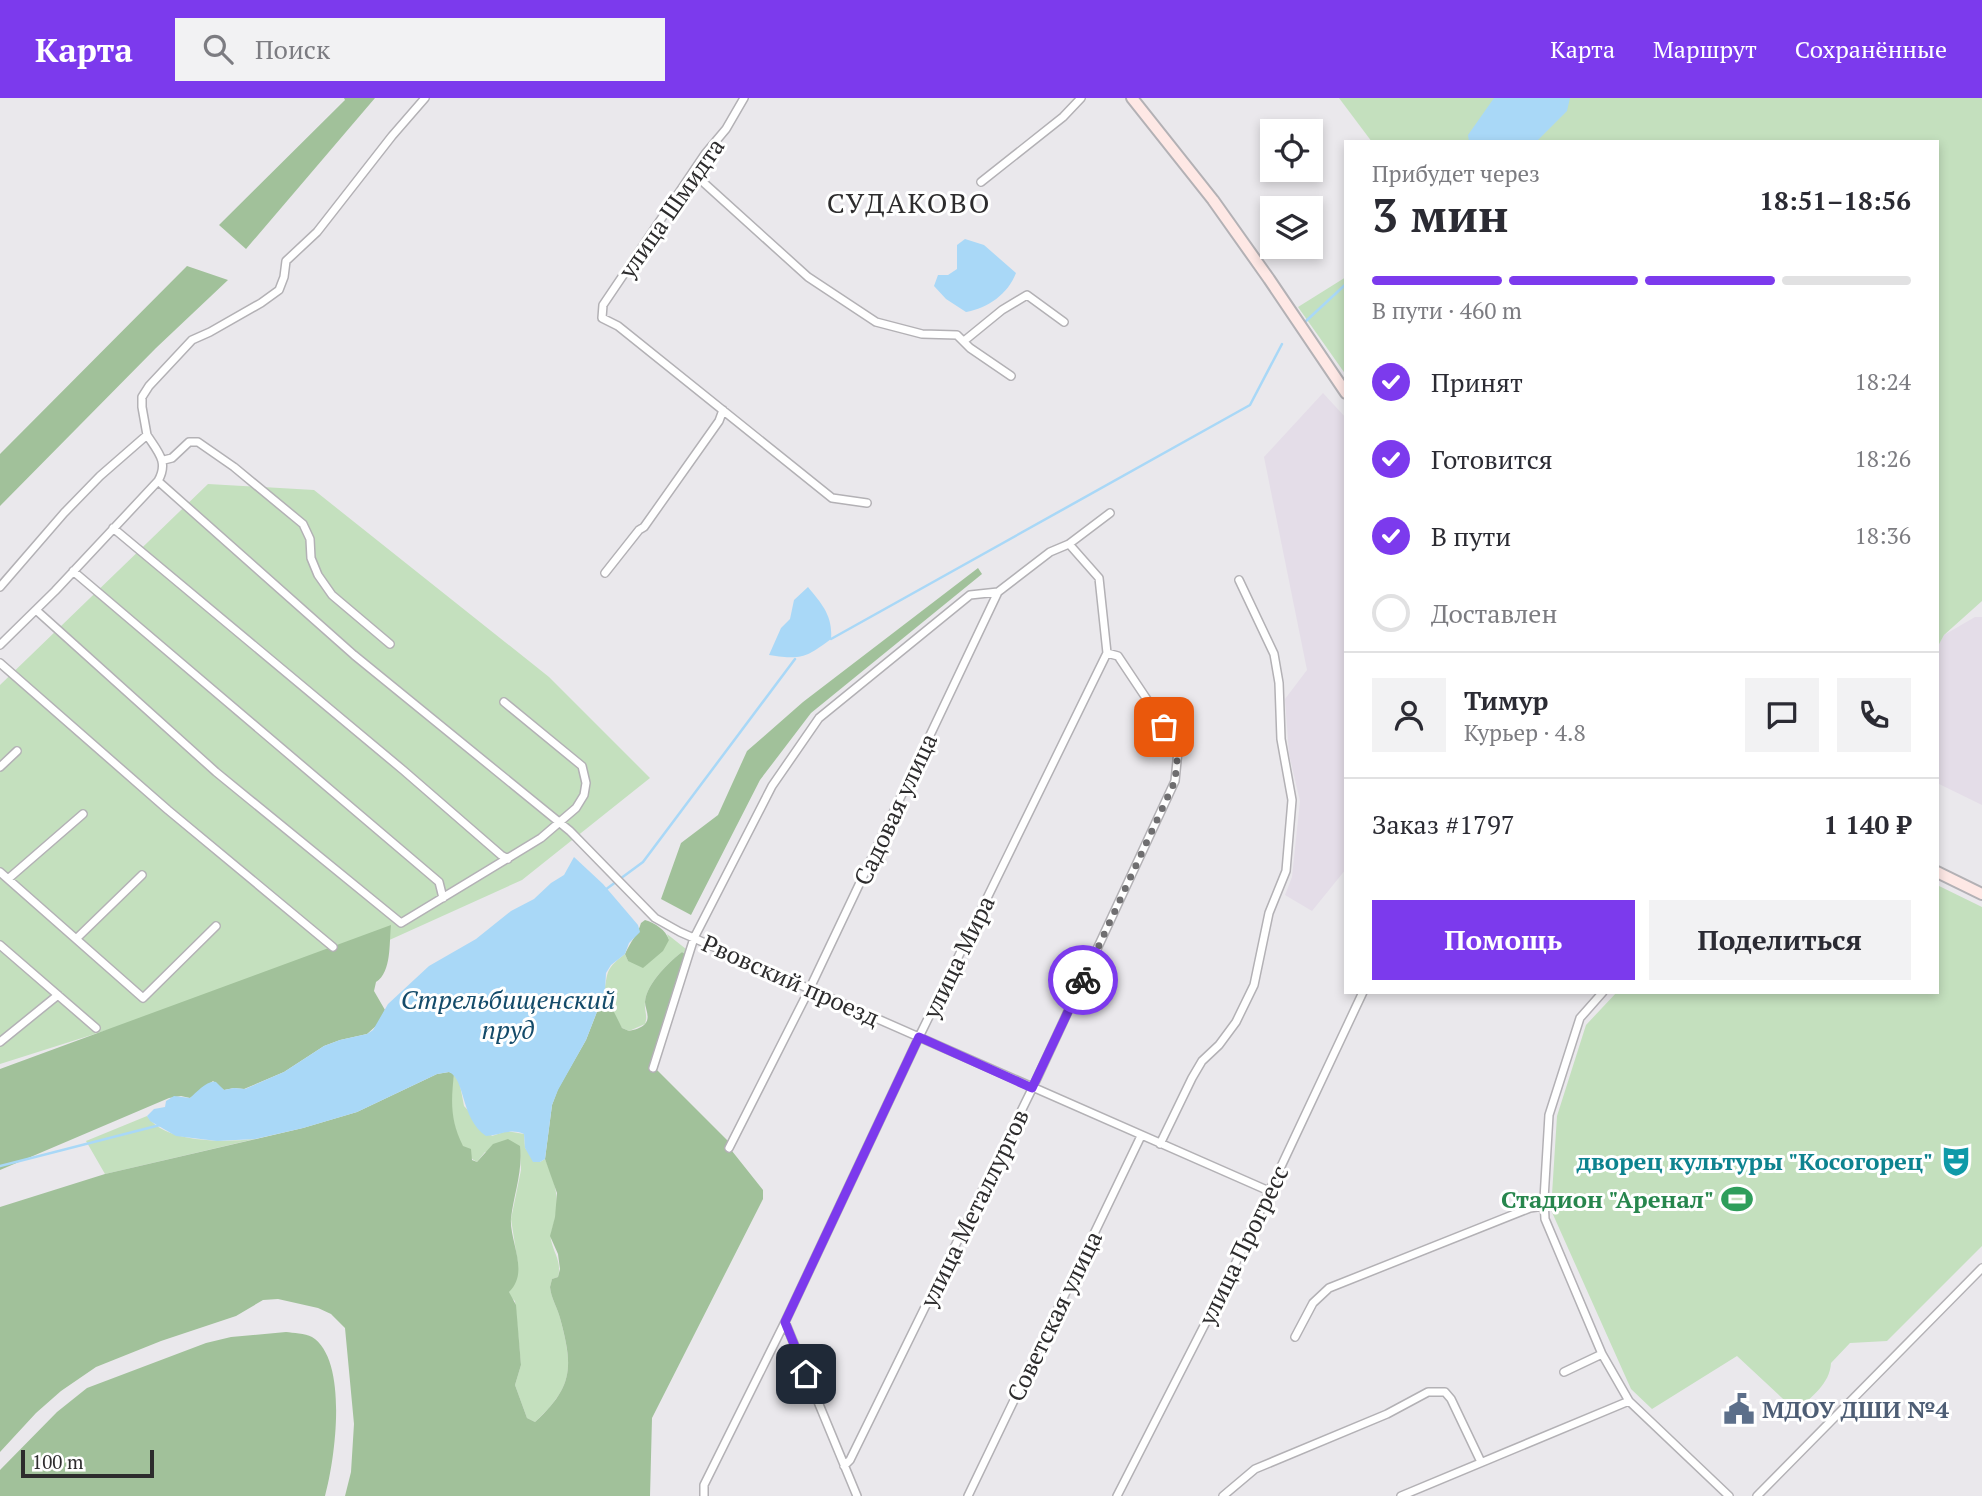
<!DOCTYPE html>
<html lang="ru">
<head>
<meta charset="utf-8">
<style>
  :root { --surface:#fff; --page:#f2f2f3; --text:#2b2b33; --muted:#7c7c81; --line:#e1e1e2; --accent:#7c3aed }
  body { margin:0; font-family:"PT Serif",serif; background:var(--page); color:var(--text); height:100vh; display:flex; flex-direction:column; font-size:26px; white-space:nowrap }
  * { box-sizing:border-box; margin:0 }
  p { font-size:23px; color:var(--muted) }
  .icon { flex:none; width:38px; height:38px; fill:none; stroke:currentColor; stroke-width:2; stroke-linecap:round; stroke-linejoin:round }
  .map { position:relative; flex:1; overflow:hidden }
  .drawer { position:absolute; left:1344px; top:42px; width:595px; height:854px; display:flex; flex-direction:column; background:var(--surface); border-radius:0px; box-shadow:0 4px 10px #0003 }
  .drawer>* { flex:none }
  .controls { position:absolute; left:1260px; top:21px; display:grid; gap:14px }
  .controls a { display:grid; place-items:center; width:63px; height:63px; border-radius:0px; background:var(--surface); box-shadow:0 4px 10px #0003; font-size:35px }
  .scale { position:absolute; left:21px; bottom:18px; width:133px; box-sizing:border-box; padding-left:7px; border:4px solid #2d2c2d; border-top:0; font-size:19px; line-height:24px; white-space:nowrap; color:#2d2c2d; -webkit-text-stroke:5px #fff; paint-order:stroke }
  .pin { position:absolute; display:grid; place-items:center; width:60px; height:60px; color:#fff; margin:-30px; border-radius:14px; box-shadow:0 4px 10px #0006 }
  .courier { position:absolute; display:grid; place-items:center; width:70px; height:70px; margin:-35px; border:5px solid #7c3aed; border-radius:50%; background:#fff; color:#222; box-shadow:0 2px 9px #0007 }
  .summary em { font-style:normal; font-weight:700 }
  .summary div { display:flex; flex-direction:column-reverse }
  .summary { display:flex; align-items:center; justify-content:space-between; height:119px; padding:0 28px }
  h1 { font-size:46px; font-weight:700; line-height:52px }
  .bar { display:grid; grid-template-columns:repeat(4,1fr); gap:10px 7px; align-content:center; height:84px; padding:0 28px }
  .bar i { height:9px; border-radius:5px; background:var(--line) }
  .bar .on { background:var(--accent) }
  .bar p { grid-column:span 4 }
  .line { display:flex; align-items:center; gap:18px; padding:0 28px; border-top:2px solid var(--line) }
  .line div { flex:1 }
  .round { display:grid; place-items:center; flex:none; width:74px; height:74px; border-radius:0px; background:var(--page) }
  ol { padding:0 28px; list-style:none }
  li { display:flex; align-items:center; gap:21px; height:77px }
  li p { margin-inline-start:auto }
  li .icon { padding:7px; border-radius:50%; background:var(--accent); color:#fff; stroke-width:4 }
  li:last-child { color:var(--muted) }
  li i { width:38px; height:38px; border:4px solid var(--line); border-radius:50% }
  .action { display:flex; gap:14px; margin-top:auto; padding:14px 28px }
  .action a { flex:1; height:80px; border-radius:0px; background:var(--accent); color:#fff; font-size:28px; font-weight:700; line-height:80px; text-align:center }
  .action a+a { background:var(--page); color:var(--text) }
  header { display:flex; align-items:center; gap:42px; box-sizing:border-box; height:98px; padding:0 35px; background:var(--accent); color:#fff }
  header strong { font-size:33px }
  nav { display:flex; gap:38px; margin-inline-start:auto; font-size:24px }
  .search { width:490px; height:63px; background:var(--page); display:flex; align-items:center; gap:18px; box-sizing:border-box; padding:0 24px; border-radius:0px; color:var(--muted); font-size:26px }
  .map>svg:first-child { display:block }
  .built { fill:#e4dde8 }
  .green { fill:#c4e0be }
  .forest { fill:#a1c19a }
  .water { fill:#a9d8f7 }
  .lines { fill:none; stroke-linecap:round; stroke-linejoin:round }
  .stream { stroke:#a9d8f7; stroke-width:2.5 }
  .street-casing { stroke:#b3b1b5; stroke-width:10 }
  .secondary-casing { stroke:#b3b1b5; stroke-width:14 }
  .street { stroke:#fff; stroke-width:7 }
  .secondary { stroke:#fee8e5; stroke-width:10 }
  .done { stroke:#6f6e70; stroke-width:7; stroke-dasharray:0 12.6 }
  .route { stroke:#7c3aed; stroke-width:9 }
  .labels { text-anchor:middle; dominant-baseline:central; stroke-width:6; stroke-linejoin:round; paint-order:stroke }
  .street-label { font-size:24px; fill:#2d2c2d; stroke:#fff }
  .culture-label { font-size:24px; font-weight:bold; fill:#0d838f; stroke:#fff; text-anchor:end }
  .leisure-label { font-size:24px; font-weight:bold; fill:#27864d; stroke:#fff; text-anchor:end }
  .service-label { font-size:24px; font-weight:bold; fill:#4e5e75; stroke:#fff; text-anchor:start }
  .water-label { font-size:26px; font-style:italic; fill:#144b6a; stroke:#fff }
  .quarter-label { font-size:28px; letter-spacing:2px; fill:#2d2c2d; stroke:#fff }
</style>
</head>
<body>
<header>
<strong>Карта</strong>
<div class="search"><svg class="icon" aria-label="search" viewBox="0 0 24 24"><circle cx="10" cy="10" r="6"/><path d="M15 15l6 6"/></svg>Поиск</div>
<nav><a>Карта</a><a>Маршрут</a><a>Сохранённые</a></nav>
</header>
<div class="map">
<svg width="1982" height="1398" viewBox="0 0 1982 1398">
  <rect width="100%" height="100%" fill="#eae8ec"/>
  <path class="built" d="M1323,295L1346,320V771L1312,813L1285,797L1292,779L1300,703L1289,656L1285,601L1307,572L1264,359Z
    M1975,519H1982V707L1937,685V550L1944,537Z"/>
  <path class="green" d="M1339,0H1982V503L1944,537L1937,550V44H1372Z
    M1346,179V277L1298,209Z
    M208,386L314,392L549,579L650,680L522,782L385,844L0,966V587Z
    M1937,787L1982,809V1148L1887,1243L1850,1245L1831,1265C1830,1286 1811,1299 1796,1313L1737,1258L1652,1311L1631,1291L1551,1112L1557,1018L1586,927L1617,894H1937Z
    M667,836L686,851L685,856L682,854C669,864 646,886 645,904C644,913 648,917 645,926L629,933L622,930L602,901C610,876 601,874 625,856L628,863L669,842Z
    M454,976L459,982L464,1008L492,1038L507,1033L524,1036L525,1050L540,1064L545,1061C554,1082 560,1098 555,1120C554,1127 550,1135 551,1142C554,1156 562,1164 558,1179L552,1181L550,1189C551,1200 557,1209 560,1220C573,1269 574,1288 535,1324L527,1320L515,1287L521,1267L515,1203L510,1199L509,1194L518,1166L511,1121L521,1072L520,1049L485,1054L477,1064C459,1055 452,1022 451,1004C450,994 453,985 454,976Z
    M147,1018C166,1046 225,1044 255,1041L105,1076L86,1043Z"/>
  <path class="forest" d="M344,0H375L246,151L219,127L345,2Z
    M187,168L228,182L156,250L0,408V356Z
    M978,470L982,476L811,615L760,682L691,817L661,801L681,745L718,717L747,653L803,604Z
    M645,822C655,825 666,832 669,842L663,853L643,870L628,863L625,856C630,844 638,836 641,825Z
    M391,827C389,844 392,874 376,884L374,893L385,912L377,927L367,936L340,942L324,948L284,974L244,991L234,990L224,992L213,983L190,1000L181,998L169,1000L0,1072V971Z
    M682,854L685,856L682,866L651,966L728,1043L732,1053L763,1092V1101L652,1320L650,1398H345L351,1374L354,1326L345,1230L331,1216L318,1210L278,1201L263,1202L236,1218L161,1243L96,1269L61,1293L36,1315L0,1354V1109L105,1076L303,1030L357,1014L437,976L449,974L454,976C451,1003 450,1022 463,1048L471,1051L472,1062L477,1064L493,1046L508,1041L520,1048C523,1073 514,1096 511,1120C509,1143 530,1174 509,1194L516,1207L521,1267L515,1287L527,1320L535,1324C574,1288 573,1268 560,1220C557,1209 551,1200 550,1189L552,1181L558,1179L560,1171L558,1156L550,1138L555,1119L557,1095L545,1061L552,1007L558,991L586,942L602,901L608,902L622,930L629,933C634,932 641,930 645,926C651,919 645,911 645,904C646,886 669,864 682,854Z
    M286,1234C293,1235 305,1235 312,1239C349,1262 335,1362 325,1398H0V1372L57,1314L87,1290L206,1245L231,1239Z"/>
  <path class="water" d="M1494,0H1570L1567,13L1536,44H1469L1468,37Z
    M965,141L984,147L1016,175C1008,196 988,210 966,214L946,201L934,188L938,177H948L957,171V147Z
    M808,489C822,506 833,518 831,541C805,560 802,562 769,557L781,530L790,521L794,502Z
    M574,759L603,786L638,827L640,834L629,845L625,856L611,867L606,875L605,893L586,942L558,992L552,1007L545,1061L540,1064H533L525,1050L524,1036C510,1030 500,1037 486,1038C460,1020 466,982 449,974L437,976L357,1014L303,1030L255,1041L217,1043L176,1038L150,1023L147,1018L154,1011L165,1009L166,1003L174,998L190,1000C197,994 207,982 216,984L224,992L234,990L245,991L284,974L324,948L340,942L367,936L373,932L388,906L429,868L476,841L511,813L534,801L551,785L564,777Z"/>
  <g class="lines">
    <path class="stream" d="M1306,223L1346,186
      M831,541L1250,307L1282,246
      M605,792L643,764L795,561
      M0,1068L160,1027"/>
    <defs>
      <path id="street" d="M744,0L726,31L705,56L603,207L602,220L618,228L832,400L867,405
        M693,75L808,179L876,224L922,236L957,237L970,250L1011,278
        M981,84L1063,19L1081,0
        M964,243L1002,212L1027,197L1064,224
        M164,362L172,360L189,344H198L234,369L303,426L310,441L311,460L318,477L332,497L390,546
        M158,383L354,557L570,733L655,820L680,834L1269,1093
        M113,430L403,672L501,757L508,761
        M73,473L439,784L443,800
        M605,475L639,432L644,429L719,323L723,312
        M0,489L64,415L100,378L147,337L142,309V299L149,288L192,242L210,234L261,205L279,192L284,179L286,163L317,134L392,38L425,0
        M36,512L216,674L401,825L541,740L576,710L584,697L586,685L582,668L504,604
        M0,547L55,493L158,383C169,364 158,354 147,337
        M0,565L168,712L333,849
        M0,669L17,653
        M0,774L143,900L216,828
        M8,781L83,716
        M76,841L142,777
        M0,847L96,930
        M1603,894L1580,920L1549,1017L1544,1101L1545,1121L1602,1256L1629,1303L1729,1398
        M0,944L58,897
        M653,970L694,840L772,688L819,620L970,497L998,494
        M1160,1046L1192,980L1202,963L1219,947L1236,924L1254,887L1269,815L1286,773L1292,702L1281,641L1279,585L1274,556L1239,482
        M729,1050L810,890L998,494L1050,454L1069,446L1110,415
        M785,1224L857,1398
        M1295,1239L1313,1205L1329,1190L1530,1110L1544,1108
        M1564,1274L1602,1256
        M844,1368L850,1362L1032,991L1175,683L1178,653L1150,606L1118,558L1107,555
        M704,1398V1387L785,1224L919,939L1107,555L1099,480L1069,446
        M968,1398L1141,1038
        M1117,1398L1230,1177L1363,894
        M1223,1398L1255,1371L1387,1316L1428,1294H1445L1451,1301L1481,1364
        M1401,1398L1629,1303
        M1757,1398L1982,1170"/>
      <path id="secondary" d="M1132,0L1213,102L1269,181L1346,295
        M1937,774L1982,796"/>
    </defs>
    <use href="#street" class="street-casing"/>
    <use href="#secondary" class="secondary-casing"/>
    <use href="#street" class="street"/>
    <use href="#secondary" class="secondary"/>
  </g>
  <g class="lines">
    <path class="done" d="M1083,882L1175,683L1178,653L1164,629"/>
    <path class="route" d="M806,1276L785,1224L919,939L1032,990L1083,882"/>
  </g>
  <defs>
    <symbol id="theatre-bare" viewBox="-9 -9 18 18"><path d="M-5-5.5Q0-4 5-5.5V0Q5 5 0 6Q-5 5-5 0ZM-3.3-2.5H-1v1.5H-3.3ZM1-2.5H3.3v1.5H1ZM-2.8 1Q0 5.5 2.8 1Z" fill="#0f9aa8" stroke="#fff" stroke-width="2.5" paint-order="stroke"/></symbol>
    <symbol id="stadium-bare" viewBox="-9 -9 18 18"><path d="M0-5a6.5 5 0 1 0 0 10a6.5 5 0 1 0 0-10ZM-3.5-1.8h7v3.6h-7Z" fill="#2e9e5b" stroke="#fff" stroke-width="2.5" paint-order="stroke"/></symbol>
    <symbol id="civic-bare" viewBox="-9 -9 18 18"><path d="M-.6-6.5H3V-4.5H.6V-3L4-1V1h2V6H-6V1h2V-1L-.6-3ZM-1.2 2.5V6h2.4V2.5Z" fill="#5c6f8a" stroke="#fff" stroke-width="2.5" paint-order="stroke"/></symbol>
  </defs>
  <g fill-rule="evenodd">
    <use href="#theatre-bare" x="1934" y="1041" width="44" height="44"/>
    <use href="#stadium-bare" x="1715" y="1079" width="44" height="44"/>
    <use href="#civic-bare" x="1717" y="1289" width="44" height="44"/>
  </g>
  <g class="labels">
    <g class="street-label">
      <text transform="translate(671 110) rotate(-55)">улица Шмидта</text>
      <text transform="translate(895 711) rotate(-65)">Садовая улица</text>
      <text transform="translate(958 859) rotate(-64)">улица Мира</text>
      <text transform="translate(791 882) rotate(24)">Рвовский проезд</text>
      <text transform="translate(974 1110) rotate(-64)">улица Металлургов</text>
      <text transform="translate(1243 1147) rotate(-64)">улица Прогресс</text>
      <text transform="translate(1054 1218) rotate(-64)">Советская улица</text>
    </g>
    <g class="culture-label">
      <text x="1933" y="1063">дворец культуры "Косогорец"</text>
    </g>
    <g class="leisure-label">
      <text x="1714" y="1101">Стадион "Аренал"</text>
    </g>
    <g class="service-label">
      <text x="1762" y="1311">МДОУ ДШИ №4</text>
    </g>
    <g class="water-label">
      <text x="508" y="901">Стрельбищенский<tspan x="508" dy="30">пруд</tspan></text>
    </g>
    <g class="quarter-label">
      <text x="909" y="104">СУДАКОВО</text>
    </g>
  </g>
</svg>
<div class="controls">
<a><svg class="icon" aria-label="locate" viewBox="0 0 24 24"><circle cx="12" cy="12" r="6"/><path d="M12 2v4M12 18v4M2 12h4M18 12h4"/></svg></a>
<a><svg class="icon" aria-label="layers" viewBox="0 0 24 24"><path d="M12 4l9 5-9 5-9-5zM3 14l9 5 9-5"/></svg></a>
</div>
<div class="scale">100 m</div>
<div class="pin" style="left:1164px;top:629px;background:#ea580c"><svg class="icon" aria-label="bag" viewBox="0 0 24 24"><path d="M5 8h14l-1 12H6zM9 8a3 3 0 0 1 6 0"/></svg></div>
<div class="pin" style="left:806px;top:1276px;background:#1f2937"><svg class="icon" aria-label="home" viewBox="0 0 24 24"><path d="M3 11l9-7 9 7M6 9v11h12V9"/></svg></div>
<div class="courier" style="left:1083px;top:882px"><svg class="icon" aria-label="bike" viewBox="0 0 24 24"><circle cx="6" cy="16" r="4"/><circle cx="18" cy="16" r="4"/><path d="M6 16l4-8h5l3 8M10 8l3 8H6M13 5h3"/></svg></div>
<section class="drawer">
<div class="summary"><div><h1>3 мин</h1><p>Прибудет через</p></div><em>18:51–18:56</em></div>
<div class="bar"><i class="on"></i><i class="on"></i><i class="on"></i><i></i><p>В пути · 460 m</p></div>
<ol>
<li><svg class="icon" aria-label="check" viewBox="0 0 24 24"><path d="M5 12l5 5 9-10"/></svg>Принят<p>18:24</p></li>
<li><svg class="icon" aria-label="check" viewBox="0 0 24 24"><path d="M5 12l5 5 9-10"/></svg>Готовится<p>18:26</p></li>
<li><svg class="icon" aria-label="check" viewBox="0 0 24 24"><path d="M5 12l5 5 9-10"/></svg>В пути<p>18:36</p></li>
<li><i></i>Доставлен</li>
</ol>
<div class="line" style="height:126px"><a class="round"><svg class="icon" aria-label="person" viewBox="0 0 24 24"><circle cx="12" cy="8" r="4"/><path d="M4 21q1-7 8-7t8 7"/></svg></a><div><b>Тимур</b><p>Курьер · 4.8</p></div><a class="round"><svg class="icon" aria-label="chat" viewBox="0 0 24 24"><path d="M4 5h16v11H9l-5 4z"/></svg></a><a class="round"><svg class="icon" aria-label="phone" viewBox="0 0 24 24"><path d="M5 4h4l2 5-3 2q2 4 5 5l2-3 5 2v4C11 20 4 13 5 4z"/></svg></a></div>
<div class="line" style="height:91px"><div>Заказ #1797</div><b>1 140 ₽</b></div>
<div class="action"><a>Помощь</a><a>Поделиться</a></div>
</section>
</div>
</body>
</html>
